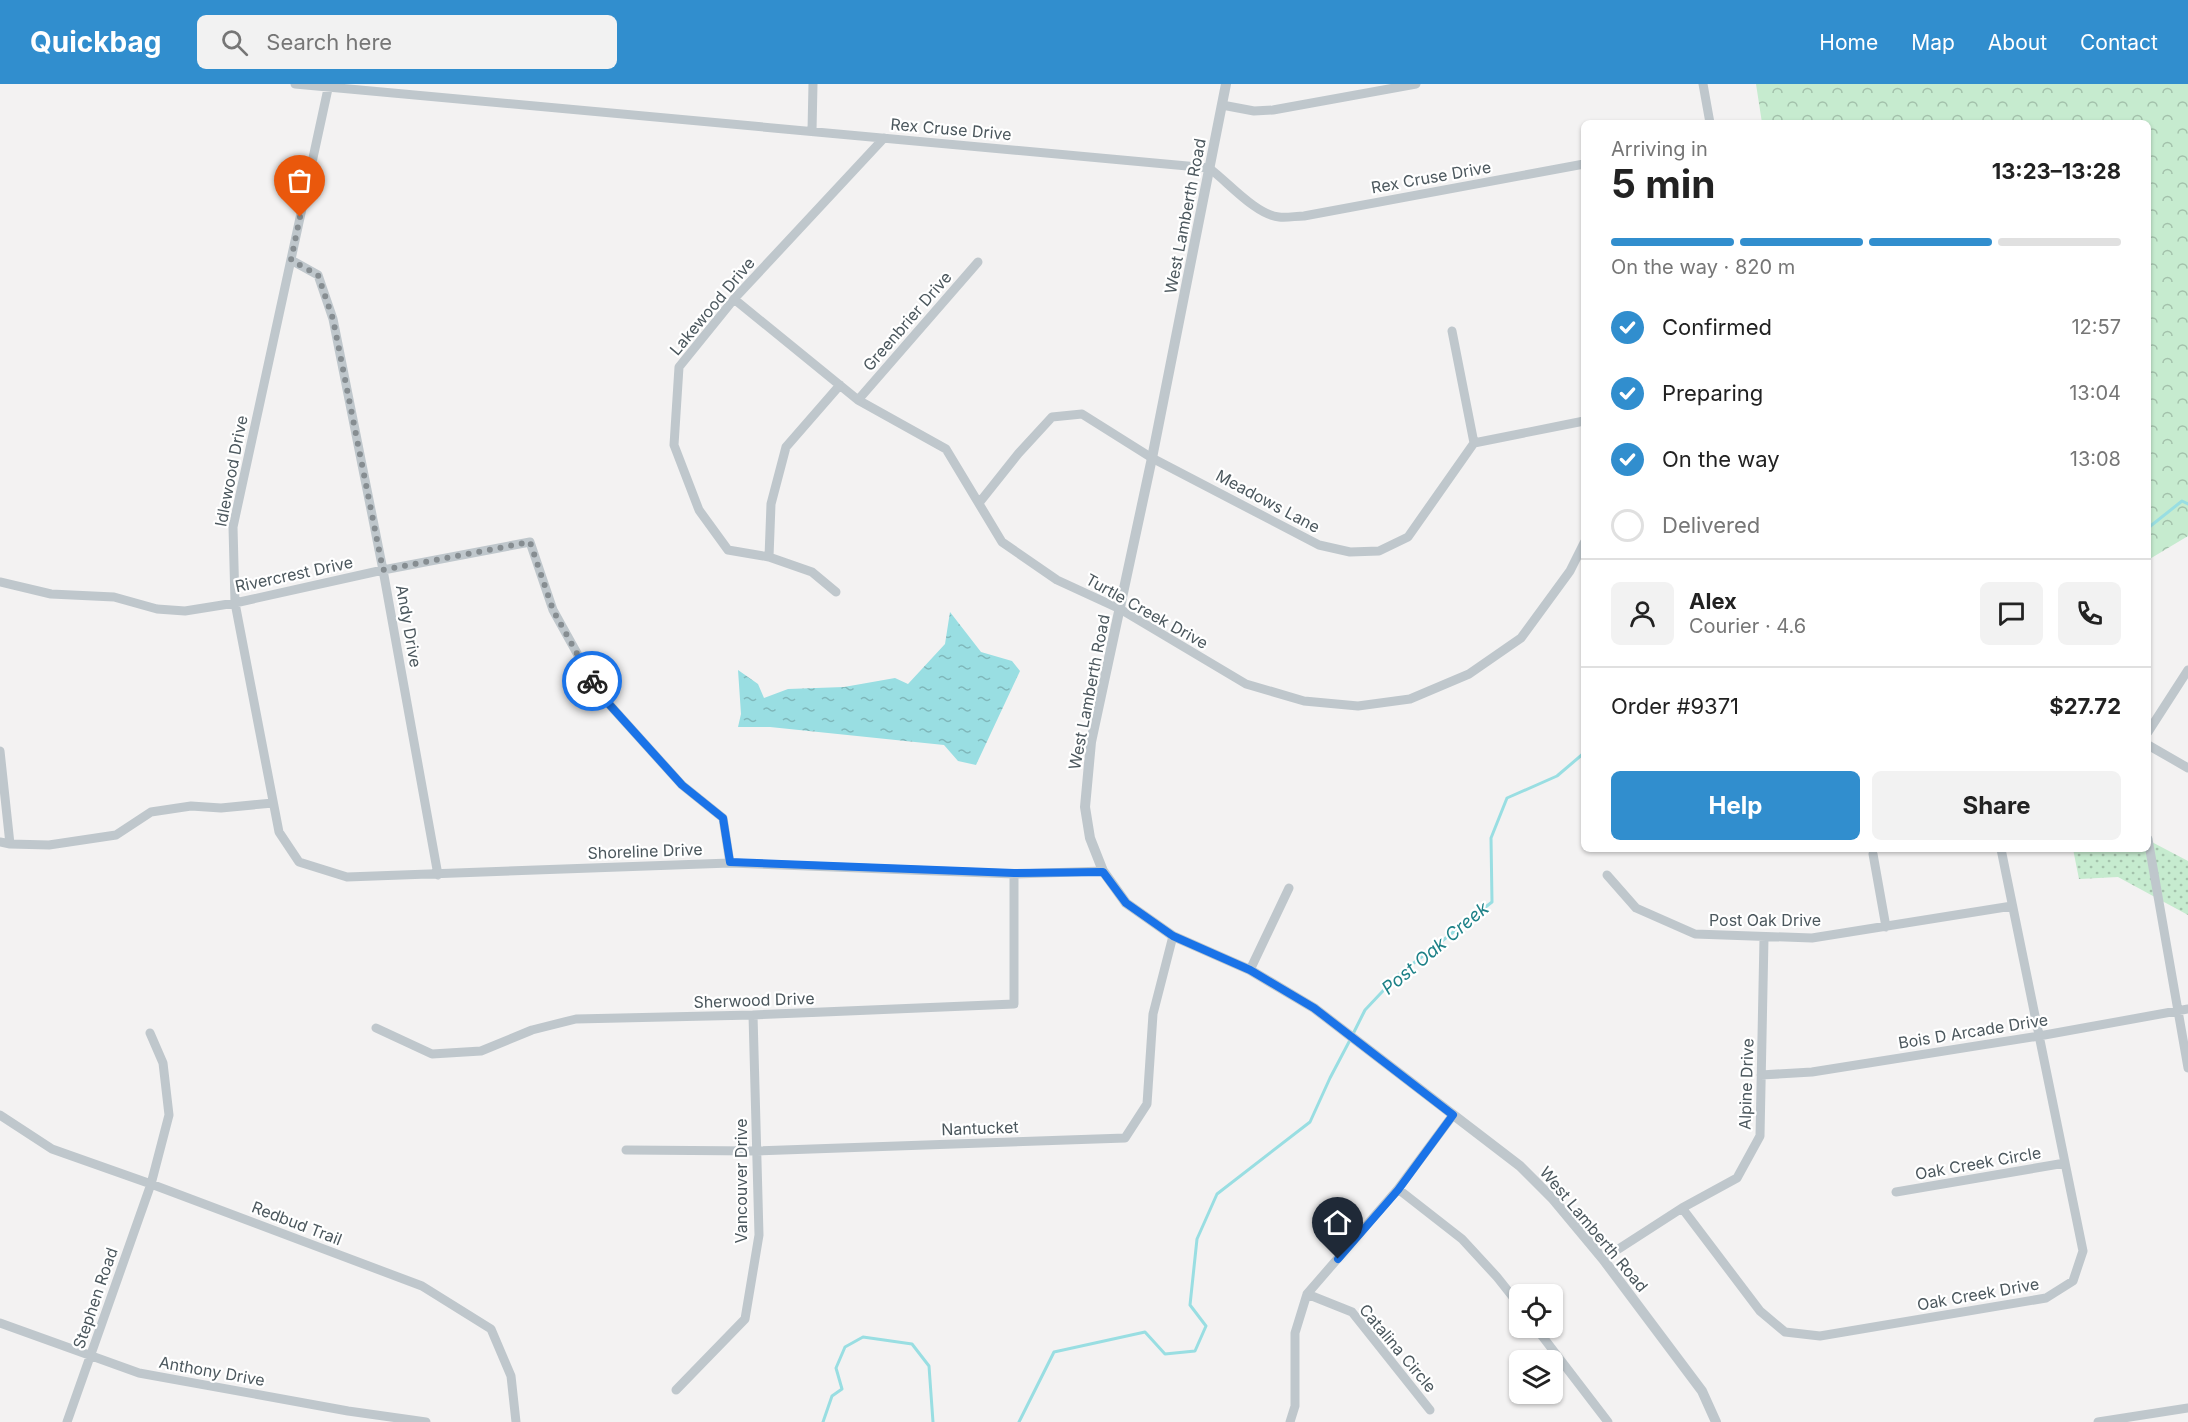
<!DOCTYPE html>
<html lang="en">
<head>
<meta charset="utf-8">
<style>
  :root { --surface:#fff; --page:#f2f2f2; --text:#222; --muted:#767676; --line:#e0e0e0; --accent:#318ece }
  body { margin:0; font-family:Inter,sans-serif; background:var(--page); color:var(--text); height:100vh; display:flex; flex-direction:column; font-size:22px; white-space:nowrap }
  * { box-sizing:border-box; margin:0 }
  p { font-size:20px; color:var(--muted) }
  .icon { flex:none; width:33px; height:33px; fill:none; stroke:currentColor; stroke-width:2; stroke-linecap:round; stroke-linejoin:round }
  .map { position:relative; flex:1; overflow:hidden }
  .drawer { position:absolute; left:1581px; top:36px; width:570px; height:732px; display:flex; flex-direction:column; background:var(--surface); border-radius:9px; box-shadow:0 2px 4px #0004 }
  .drawer>* { flex:none }
  .controls { position:absolute; left:1509px; top:1200px; display:grid; gap:12px }
  .controls a { display:grid; place-items:center; width:54px; height:54px; border-radius:9px; background:var(--surface); box-shadow:0 2px 4px #0004; font-size:30px }
  .pin { position:absolute; display:grid; place-items:center; width:51px; height:51px; color:#fff; margin:-62px -26px; border-radius:50% 50% 50% 0; rotate:-45deg; box-shadow:0 0 6px #0007 }
  .pin .icon { rotate:45deg }
  .courier { position:absolute; display:grid; place-items:center; width:60px; height:60px; margin:-30px; border:4px solid #1a73e8; border-radius:50%; background:#fff; color:#222; box-shadow:0 2px 8px #0007 }
  .headline em { font-style:normal; font-weight:700 }
  .headline div { display:flex; flex-direction:column-reverse }
  .headline { display:flex; align-items:center; justify-content:space-between; height:102px; padding:0 30px }
  h1 { font-size:39px; font-weight:700; line-height:45px }
  .bar { display:grid; grid-template-columns:repeat(4,1fr); gap:9px 6px; align-content:center; height:72px; padding:0 30px }
  .bar i { height:8px; border-radius:4px; background:var(--line) }
  .bar .current { background:var(--accent) }
  .bar p { grid-column:span 4 }
  .line { display:flex; align-items:center; gap:15px; padding:0 30px; border-top:2px solid var(--line) }
  .line div { flex:1 }
  .round { display:grid; place-items:center; flex:none; width:63px; height:63px; border-radius:9px; background:var(--page) }
  ol { padding:0 30px; list-style:none }
  li { display:flex; align-items:center; gap:18px; height:66px }
  li p { margin-inline-start:auto }
  li .icon { padding:6px; border-radius:50%; background:var(--accent); color:#fff; stroke-width:4 }
  li:last-child { color:var(--muted) }
  li i { width:33px; height:33px; border:3px solid var(--line); border-radius:50% }
  .cta { display:flex; gap:12px; margin-top:auto; padding:12px 30px }
  .cta a { flex:1; height:69px; border-radius:9px; background:var(--accent); color:#fff; font-size:24px; font-weight:700; line-height:69px; text-align:center }
  .cta a+a { background:var(--page); color:var(--text) }
  header { display:flex; align-items:center; gap:36px; box-sizing:border-box; height:84px; padding:0 30px; background:var(--accent); color:#fff }
  header strong { font-size:28px }
  nav { display:flex; gap:33px; margin-inline-start:auto; font-size:21px }
  .search { width:420px; height:54px; background:var(--page); display:flex; align-items:center; gap:15px; box-sizing:border-box; padding:0 21px; border-radius:9px; color:var(--muted); font-size:22px }
  .map>svg:first-child { display:block }
  .grass { fill:url(#grass-dots) }
  .forest { fill:url(#forest-crowns) }
  .water { fill:url(#water-ripples) }
  .lines { fill:none; stroke-linecap:round; stroke-linejoin:round }
  .stream { stroke:#99dee2; stroke-width:3 }
  .minor { stroke:#bfc7cc; stroke-width:9 }
  .tertiary { stroke:#bfc7cc; stroke-width:10 }
  .done { stroke:#868d91; stroke-width:6; stroke-dasharray:0 10.8 }
  .route { stroke:#1a73e8; stroke-width:8 }
  .labels { text-anchor:middle; dominant-baseline:central; stroke-width:4.5; stroke-linejoin:round; paint-order:stroke }
  .street-label { font-size:16px; fill:#4b575d; stroke:#fff }
  .water-label { font-size:18px; font-style:italic; fill:#1d8187; stroke:#fff }
</style>
</head>
<body>
<header>
<strong>Quickbag</strong>
<div class="search"><svg class="icon" aria-label="search" viewBox="0 0 24 24"><circle cx="10" cy="10" r="6"/><path d="M15 15l6 6"/></svg>Search here</div>
<nav><a>Home</a><a>Map</a><a>About</a><a>Contact</a></nav>
</header>
<div class="map">
<svg width="2188" height="1338" viewBox="0 0 2188 1338">
  <defs>
    <pattern id="grass-dots" width="8" height="8" patternUnits="userSpaceOnUse" patternTransform="scale(1.5)"><rect width="8" height="8" fill="#c6ebcf"/><path d="M2 2h.1M6 6h.1" fill="none" stroke="#a3c1ab" stroke-width="1.8" stroke-linecap="round"/></pattern>
    <pattern id="forest-crowns" width="20" height="18" patternUnits="userSpaceOnUse" patternTransform="scale(1.5)"><rect width="20" height="18" fill="#c6ebcf"/><path d="M2 6a3 3 0 1 1 6 0M12 15a3 3 0 1 1 6 0" fill="none" stroke="#a3c1ab"/></pattern>
    <pattern id="water-ripples" width="26" height="14" patternUnits="userSpaceOnUse" patternTransform="scale(1.5)"><rect width="26" height="14" fill="#99dee2"/><path d="M2 4q2-2 4 0t4 0M15 11q2-2 4 0t4 0" fill="none" stroke="#7fb7ba"/></pattern>
  </defs>
  <rect width="100%" height="100%" fill="#f3f2f2"/>
  <path class="grass" d="M2148,756L2188,777V831L2118,793L2079,795L2073,765H2148Z"/>
  <path class="forest" d="M1756,0H2188V452L2148,476V39H1762Z"/>
  <path class="water" d="M950,528L981,568L1012,577L1020,587L976,681L958,677L944,661L770,643H738L741,630L738,586L758,600L764,614L788,605L844,603L895,594L908,600L945,560Z"/>
  <g class="lines">
    <path class="stream" d="M2148,444L2182,417L2188,420
      M1353,950L1365,926L1397,892L1492,818L1491,754L1507,714L1557,692L1584,669
      M823,1338L832,1312L842,1305L836,1284L845,1263L863,1253L912,1260L929,1282L933,1338
      M1019,1338L1054,1268L1145,1248L1165,1270L1195,1267L1206,1242L1190,1221L1197,1155L1217,1110L1310,1038L1330,994L1350,956"/>
    <path class="minor" d="M295,0L1209,84C1228,98 1256,131 1279,133C1287,134 1296,132 1304,132L1584,80
      M329,0L233,443L235,519L279,748L299,778L347,793L730,779L1014,790L1103,787
      M1703,0L1710,39
      M1222,21L1254,27L1273,26L1416,0
      M812,47L813,0
      M291,176L318,191L333,235L383,486L438,791
      M734,215L858,316L946,365L1002,458L1057,496L1120,525L1246,600L1304,617L1358,622L1410,615L1469,590L1521,554L1570,487L1584,459
      M1452,247L1474,359
      M858,316L978,178
      M979,419L1018,370L1052,333L1082,330L1152,374L1319,461L1350,468L1379,467L1408,453L1474,359L1584,337
      M769,473L771,420L786,363L840,301
      M0,498L51,510L114,513L157,525L185,527L235,519L383,486L530,458L553,526L599,609L682,701L723,734L730,779
      M836,508L812,488L769,473L728,466L699,426L674,361L679,283L734,215L884,54
      M2148,648L2188,586
      M2148,661L2188,684
      M0,667L10,760
      M2148,755L2188,984
      M0,758L10,760L49,761L116,751L151,728L191,722L221,724L273,719
      M1873,770L1886,843
      M1607,791L1636,824L1695,850L1812,854L2012,822
      M1250,886L1289,804
      M376,944L432,970L481,967L532,946L576,935L753,931L1014,920V790
      M1761,991L1812,988L2039,952L2188,925
      M0,1031L52,1065L151,1100L422,1202L491,1245L511,1292L516,1338
      M626,1066L757,1067L1125,1054L1147,1020L1153,930L1173,852
      M1398,1105L1462,1155L1497,1193L1520,1222
      M1896,1108L2065,1079
      M1682,1124L1760,1227L1785,1248L1820,1252L2046,1214L2073,1197L2083,1167L2001,765
      M1603,1175L1682,1124L1737,1094L1760,1052L1764,854
      M1307,1210L1352,1228L1430,1326
      M0,1239L139,1289L348,1327L426,1338
      M1536,1244L1608,1338
      M676,1306L745,1235L759,1151L753,931
      M67,1338L151,1100L169,1031L163,979L150,949
      M1290,1338L1295,1322V1249L1307,1210L1398,1105L1453,1031
      M2098,1338L2188,1324"/>
    <path class="tertiary" d="M1226,0L1152,374L1091,658L1085,723L1090,754L1103,787L1126,819L1173,852L1250,886L1314,924L1520,1082L1553,1115L1603,1175L1702,1307L1716,1338"/>
  </g>
  <g class="lines">
    <path class="done" d="M300,133L291,176L318,191L333,235L383,486L530,458L553,526L592,597"/>
    <path class="route" d="M592,597L599,609L682,701L723,734L730,778L1014,789L1103,788L1126,819L1173,852L1250,886L1314,924L1453,1031L1398,1106L1338,1175"/>
  </g>
  <g class="labels">
    <g class="street-label">
      <text transform="translate(951 45) rotate(5)">Rex Cruse Drive</text>
      <text transform="translate(1431 93) rotate(-10)">Rex Cruse Drive</text>
      <text transform="translate(1185 132) rotate(-79)">West Lamberth Road</text>
      <text transform="translate(712 222) rotate(-50)">Lakewood Drive</text>
      <text transform="translate(907 237) rotate(-49)">Greenbrier Drive</text>
      <text transform="translate(231 387) rotate(-79)">Idlewood Drive</text>
      <text transform="translate(1268 417) rotate(28)">Meadows Lane</text>
      <text transform="translate(294 490) rotate(-12)">Rivercrest Drive</text>
      <text transform="translate(1147 527) rotate(29)">Turtle Creek Drive</text>
      <text transform="translate(409 542) rotate(80)">Andy Drive</text>
      <text transform="translate(1089 608) rotate(-79)">West Lamberth Road</text>
      <text transform="translate(645 767) rotate(-2)">Shoreline Drive</text>
      <text x="1765" y="836">Post Oak Drive</text>
      <text transform="translate(754 916) rotate(-2)">Sherwood Drive</text>
      <text transform="translate(1973 947) rotate(-9)">Bois D Arcade Drive</text>
      <text transform="translate(1746 1000) rotate(-88)">Alpine Drive</text>
      <text transform="translate(980 1044) rotate(-2)">Nantucket</text>
      <text transform="translate(1978 1079) rotate(-10)">Oak Creek Circle</text>
      <text transform="translate(741 1097) rotate(-90)">Vancouver Drive</text>
      <text transform="translate(297 1139) rotate(21)">Redbud Trail</text>
      <text transform="translate(1594 1145) rotate(50)">West Lamberth Road</text>
      <text transform="translate(1978 1210) rotate(-10)">Oak Creek Drive</text>
      <text transform="translate(95 1214) rotate(-71)">Stephen Road</text>
      <text transform="translate(1398 1264) rotate(50)">Catalina Circle</text>
      <text transform="translate(212 1287) rotate(10)">Anthony Drive</text>
    </g>
    <g class="water-label">
      <text transform="translate(1435 864) rotate(-40)">Post Oak Creek</text>
    </g>
  </g>
</svg>
<div class="controls">
<a><svg class="icon" aria-label="locate" viewBox="0 0 24 24"><circle cx="12" cy="12" r="6"/><path d="M12 2v4M12 18v4M2 12h4M18 12h4"/></svg></a>
<a><svg class="icon" aria-label="layers" viewBox="0 0 24 24"><path d="M12 4l9 5-9 5-9-5zM3 14l9 5 9-5"/></svg></a>
</div>
<div class="pin" style="left:300px;top:133px;background:#ea580c"><svg class="icon" aria-label="bag" viewBox="0 0 24 24"><path d="M5 8h14l-1 12H6zM9 8a3 3 0 0 1 6 0"/></svg></div>
<div class="pin" style="left:1338px;top:1175px;background:#1f2937"><svg class="icon" aria-label="home" viewBox="0 0 24 24"><path d="M3 11l9-7 9 7M6 9v11h12V9"/></svg></div>
<div class="courier" style="left:592px;top:597px"><svg class="icon" aria-label="bike" viewBox="0 0 24 24"><circle cx="6" cy="16" r="4"/><circle cx="18" cy="16" r="4"/><path d="M6 16l4-8h5l3 8M10 8l3 8H6M13 5h3"/></svg></div>
<section class="drawer">
<div class="headline"><div><h1>5 min</h1><p>Arriving in</p></div><em>13:23–13:28</em></div>
<div class="bar"><i class="current"></i><i class="current"></i><i class="current"></i><i></i><p>On the way · 820 m</p></div>
<ol>
<li><svg class="icon" aria-label="check" viewBox="0 0 24 24"><path d="M5 12l5 5 9-10"/></svg>Confirmed<p>12:57</p></li>
<li><svg class="icon" aria-label="check" viewBox="0 0 24 24"><path d="M5 12l5 5 9-10"/></svg>Preparing<p>13:04</p></li>
<li><svg class="icon" aria-label="check" viewBox="0 0 24 24"><path d="M5 12l5 5 9-10"/></svg>On the way<p>13:08</p></li>
<li><i></i>Delivered</li>
</ol>
<div class="line" style="height:108px"><a class="round"><svg class="icon" aria-label="person" viewBox="0 0 24 24"><circle cx="12" cy="8" r="4"/><path d="M4 21q1-7 8-7t8 7"/></svg></a><div><b>Alex</b><p>Courier · 4.6</p></div><a class="round"><svg class="icon" aria-label="chat" viewBox="0 0 24 24"><path d="M4 5h16v11H9l-5 4z"/></svg></a><a class="round"><svg class="icon" aria-label="phone" viewBox="0 0 24 24"><path d="M5 4h4l2 5-3 2q2 4 5 5l2-3 5 2v4C11 20 4 13 5 4z"/></svg></a></div>
<div class="line" style="height:78px"><div>Order #9371</div><b>$27.72</b></div>
<div class="cta"><a>Help</a><a>Share</a></div>
</section>
</div>
</body>
</html>
